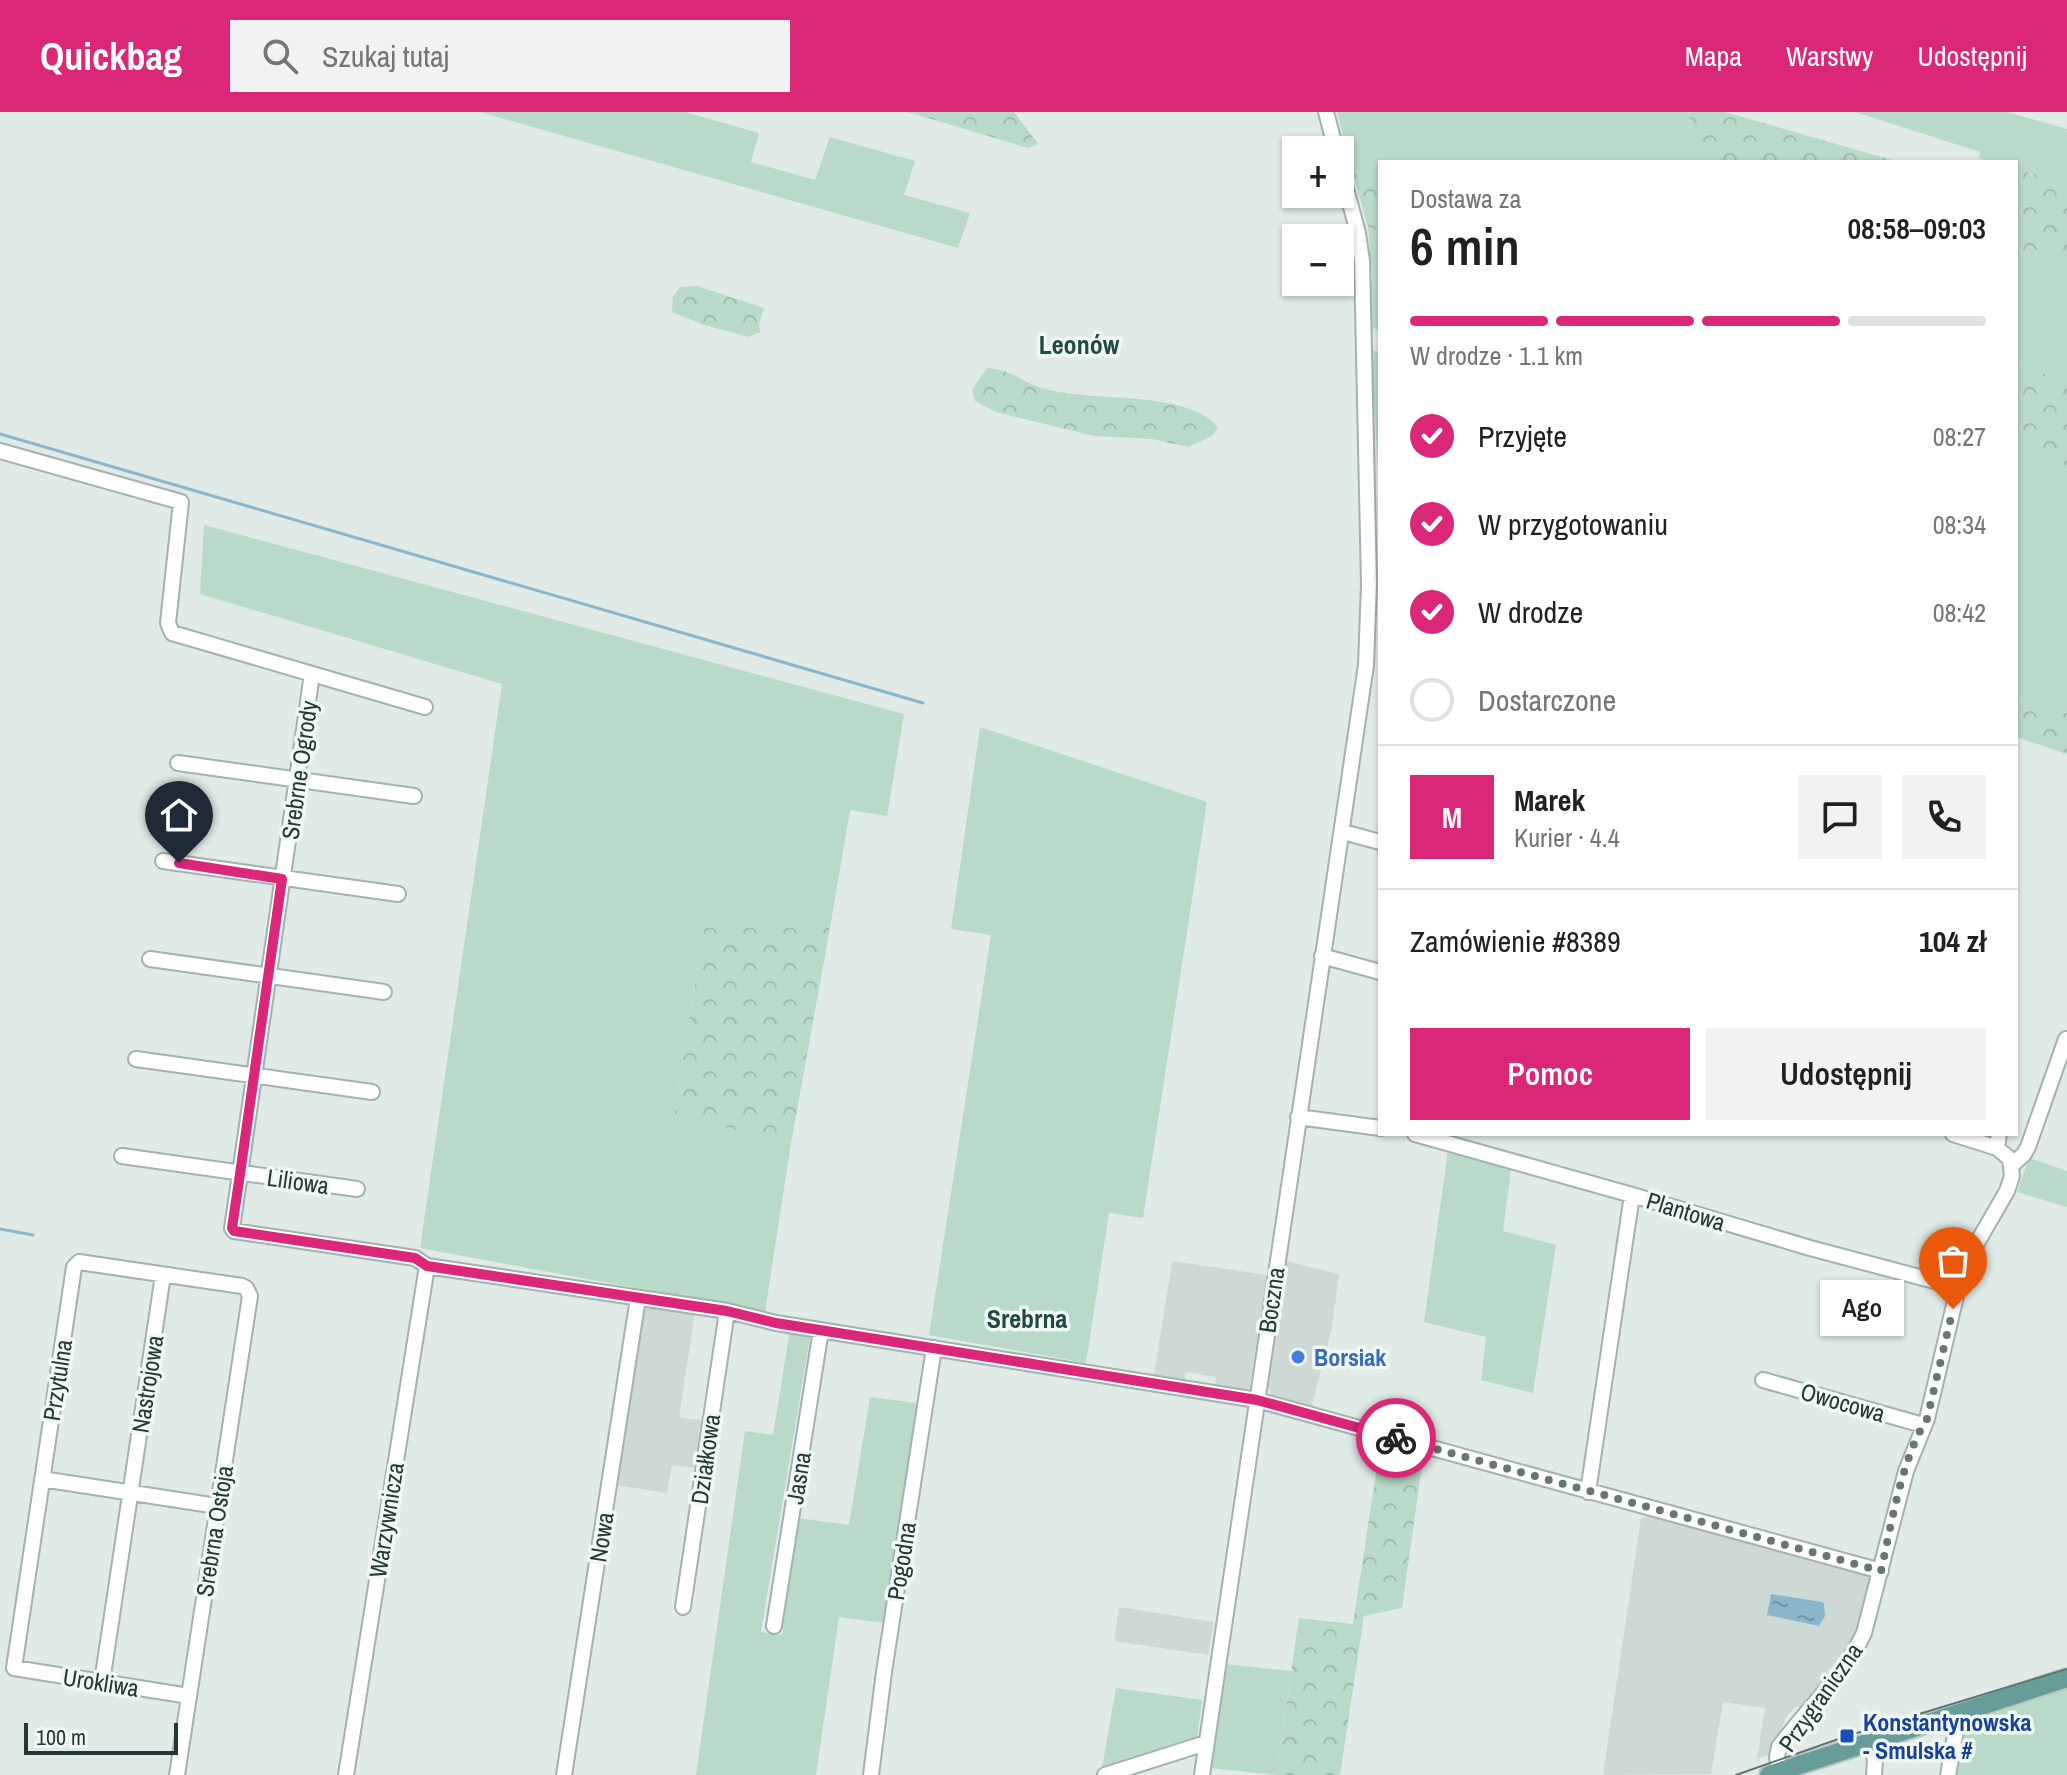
<!DOCTYPE html>
<html lang="pl">
<head>
<meta charset="utf-8">
<style>
  :root { --surface:#fff; --page:#f2f2f2; --text:#202124; --muted:#757577; --line:#e0e0e0; --accent:#db2777 }
  body { margin:0; font-family:"Archivo Narrow",sans-serif; background:var(--page); color:var(--text); height:100vh; display:flex; flex-direction:column; font-size:30px; white-space:nowrap }
  * { box-sizing:border-box; margin:0 }
  p { font-size:26px; color:var(--muted) }
  .icon { flex:none; width:44px; height:44px; fill:none; stroke:currentColor; stroke-width:2; stroke-linecap:round; stroke-linejoin:round }
  .map { position:relative; flex:1; overflow:hidden }
  .side { position:absolute; left:1378px; top:48px; width:640px; height:976px; display:flex; flex-direction:column; background:var(--surface); border-radius:0px; box-shadow:0 2px 6px #0004 }
  .side>* { flex:none }
  .tools { position:absolute; left:1282px; top:24px; display:grid; gap:16px }
  .tools a { display:grid; place-items:center; width:72px; height:72px; border-radius:0px; background:var(--surface); box-shadow:0 2px 6px #0004; font-size:40px }
  .scale { position:absolute; left:24px; bottom:20px; width:154px; box-sizing:border-box; padding-left:8px; border:4px solid #223937; border-top:0; font-size:22px; line-height:28px; white-space:nowrap; color:#223937; -webkit-text-stroke:6px #f0f7f4; paint-order:stroke }
  .pin { position:absolute; display:grid; place-items:center; width:68px; height:68px; color:#fff; margin:-82px -34px; border-radius:50% 50% 50% 0; rotate:-45deg; box-shadow:0 0 8px #0007 }
  .pin .icon { rotate:45deg }
  .courier { position:absolute; display:grid; place-items:center; width:80px; height:80px; margin:-40px; border:6px solid #db2777; border-radius:50%; background:#fff; color:#222; box-shadow:0 2px 10px #0007 }
  .bubble { position:absolute; height:56px; border-radius:0px; background:var(--surface); box-shadow:0 2px 6px #0004; font-size:26px; font-weight:600; line-height:56px; text-align:center }
  .headline em { font-style:normal; font-weight:600 }
  .headline div { display:flex; flex-direction:column-reverse }
  .headline { display:flex; align-items:center; justify-content:space-between; height:136px; padding:0 32px }
  h1 { font-size:52px; font-weight:600; line-height:60px }
  .bar { display:grid; grid-template-columns:repeat(4,1fr); gap:12px 8px; align-content:center; height:96px; padding:0 32px }
  .bar i { height:10px; border-radius:6px; background:var(--line) }
  .bar .on { background:var(--accent) }
  .bar p { grid-column:span 4 }
  .line { display:flex; align-items:center; gap:20px; padding:0 32px; border-top:2px solid var(--line) }
  .line div { flex:1 }
  .round { display:grid; place-items:center; flex:none; width:84px; height:84px; border-radius:0px; background:var(--page) }
  ol { padding:0 32px; list-style:none }
  li { display:flex; align-items:center; gap:24px; height:88px }
  li p { margin-inline-start:auto }
  li .icon { padding:8px; border-radius:50%; background:var(--accent); color:#fff; stroke-width:4 }
  li:last-child { color:var(--muted) }
  li i { width:44px; height:44px; border:4px solid var(--line); border-radius:50% }
  .action { display:flex; gap:16px; margin-top:auto; padding:16px 32px }
  .action a { flex:1; height:92px; border-radius:0px; background:var(--accent); color:#fff; font-size:32px; font-weight:600; line-height:92px; text-align:center }
  .action a+a { background:var(--page); color:var(--text) }
  header { display:flex; align-items:center; gap:48px; box-sizing:border-box; height:112px; padding:0 40px; background:var(--accent); color:#fff }
  header strong { font-size:38px }
  nav { display:flex; gap:44px; margin-inline-start:auto; font-size:28px }
  .search { width:560px; height:72px; background:var(--page); display:flex; align-items:center; gap:20px; box-sizing:border-box; padding:0 28px; border-radius:0px; color:var(--muted); font-size:30px }
  .map>svg:first-child { display:block }
  .built { fill:#ced9d6 }
  .green { fill:#b9dac8 }
  .forest { fill:url(#forest-crowns) }
  .water { fill:url(#water-ripples) }
  .lines { fill:none; stroke-linecap:round; stroke-linejoin:round }
  .stream { stroke:#8ab6cc; stroke-width:3 }
  .minor-casing { stroke:#a3b1af; stroke-width:18 }
  .major-casing { stroke:#bdc4c3; stroke-width:22 }
  .minor { stroke:#fff; stroke-width:14 }
  .major { stroke:#679d98; stroke-width:18 }
  .tram { stroke:#5c7572; stroke-width:2 }
  .done { stroke:#647775; stroke-width:8; stroke-dasharray:0 14.4 }
  .route { stroke:#db2777; stroke-width:10 }
  .shop-dot { fill:#3f7fe0; stroke:#f0f7f4; stroke-width:3 }
  .transit-dot { fill:#1a4fb4; stroke:#f0f7f4; stroke-width:3 }
  .labels { text-anchor:middle; dominant-baseline:central; stroke-width:7; stroke-linejoin:round; paint-order:stroke }
  .street-label { font-size:24px; fill:#223937; stroke:#f0f7f4 }
  .shop-label { font-size:24px; font-weight:bold; fill:#366cbe; stroke:#f0f7f4; text-anchor:start }
  .transit-label { font-size:24px; font-weight:bold; fill:#164399; stroke:#f0f7f4; text-anchor:start }
  .neighbourhood-label { font-size:26px; font-weight:bold; fill:#1f4947; stroke:#f0f7f4 }
</style>
</head>
<body>
<header>
<strong>Quickbag</strong>
<div class="search"><svg class="icon" aria-label="search" viewBox="0 0 24 24"><circle cx="10" cy="10" r="6"/><path d="M15 15l6 6"/></svg>Szukaj tutaj</div>
<nav><a>Mapa</a><a>Warstwy</a><a>Udostępnij</a></nav>
</header>
<div class="map">
<svg width="2067" height="1663" viewBox="0 0 2067 1663">
  <defs>
    <pattern id="forest-crowns" width="20" height="18" patternUnits="userSpaceOnUse" patternTransform="scale(2)"><rect width="20" height="18" fill="#b9dac8"/><path d="M2 6a3 3 0 1 1 6 0M12 15a3 3 0 1 1 6 0" fill="none" stroke="#9fbcac"/></pattern>
    <pattern id="water-ripples" width="26" height="14" patternUnits="userSpaceOnUse" patternTransform="scale(2)"><rect width="26" height="14" fill="#8ab6cc"/><path d="M2 4q2-2 4 0t4 0M15 11q2-2 4 0t4 0" fill="none" stroke="#7095a6"/></pattern>
  </defs>
  <rect width="100%" height="100%" fill="#e0eae7"/>
  <path class="built" d="M1172,1149L1267,1163L1249,1278L1215,1275L1216,1265L1186,1260L1185,1268L1154,1263Z
    M1286,1149L1339,1162L1332,1215L1312,1294L1270,1285V1277L1266,1274Z
    M648,1195L695,1201L679,1305L705,1309L698,1356L672,1353L667,1381L616,1373L641,1200Z
    M1649,1404L1868,1461L1872,1467L1848,1542L1807,1598L1796,1594L1787,1604L1769,1643L1757,1647L1765,1596L1723,1590L1711,1662L1603,1663L1641,1406Z
    M1119,1495L1214,1510L1208,1543L1114,1529Z"/>
  <path class="green" d="M480,0H685L759,21L751,50L815,68L830,25L915,49L904,83L970,101L958,136Z
    M1337,0H1688L1700,45L1715,50H1380V69L1353,62Z
    M1855,0H2007L2067,17V72L2016,57V50H1992L1979,46L1980,40Z
    M1368,115L1380,119V218L1369,215L1372,166Z
    M2016,137L2067,154V268L2016,254Z
    M1370,238L1380,240V384Z
    M2016,341L2067,354V601L2016,584Z
    M204,413L904,602L887,704L850,698L830,816H704L674,1003L791,1031L765,1200L420,1136L502,572L200,482Z
    M980,615L1207,690L1143,1106L1109,1101L1086,1251L929,1223L991,823L951,817Z
    M1448,1039L1511,1057L1503,1119L1556,1133L1533,1281L1481,1268L1486,1225L1424,1210Z
    M2029,1046L2067,1059V1095L2017,1080Z
    M790,1218L810,1225L761,1520L782,1523L798,1406L849,1413L870,1285L917,1291L885,1511L839,1505L816,1663H696L745,1319L773,1323Z
    M1225,1552L1291,1559L1276,1663L1210,1656Z
    M2067,1574V1663H1953L1963,1613L1967,1606Z
    M1116,1576L1202,1588L1197,1627L1102,1656Z"/>
  <path class="forest" d="M908,0H1014L1038,32L1028,36Z
    M1688,0H1725L1899,50H1715L1700,46Z
    M2016,57L2067,72V154L2016,137Z
    M1353,62L1380,69V119L1368,115Z
    M697,174L764,196L759,211L760,220L749,225L704,213L672,200L673,185L680,175Z
    M2016,254L2067,268V354L2016,341Z
    M987,256C1014,259 1017,267 1039,275C1087,292 1185,276 1218,315L1212,324L1188,335L1152,327L1094,324L996,300L975,289L972,278Z
    M2016,584L2067,601V642L2016,625Z
    M704,816H830L791,1031L674,1003Z
    M1381,1328L1424,1339L1402,1496L1364,1504L1340,1663H1276L1299,1506L1353,1512Z"/>
  <path class="water" d="M1771,1482L1822,1490L1824,1492L1825,1504L1819,1514L1767,1503Z"/>
  <g class="lines">
    <path class="stream" d="M0,322L923,591
      M0,1117L33,1123"/>
    <defs>
      <path id="minor" d="M1326,0L1336,38
        M0,339L181,390L168,511L172,521L425,595
        M312,562L239,1069L232,1116L234,1119L415,1146L427,1154L727,1199L776,1211L1257,1288L1881,1459
        M178,651L414,684
        M1343,720L1380,730
        M163,749L398,782
        M1322,844L1380,860
        M150,847L384,880
        M136,947L372,980
        M1298,1005L1380,1016
        M1415,1022L1632,1083L1810,1136L1957,1175
        M1953,1022L1997,1036
        M122,1044L357,1077
        M2012,1053L2024,1042L2028,1035L2066,927
        M1763,1268L1923,1313
        M42,1367L217,1394
        M1588,1380L1632,1083
        M683,1495L727,1199
        M774,1514L821,1218
        M102,1570L163,1163
        M1871,1630L1875,1648L1874,1663
        M1780,1659L1777,1645L1779,1635C1808,1596 1843,1565 1864,1521L1906,1359L1927,1307L1963,1155L2007,1079L2012,1064L2010,1047L1997,1036L1999,1022
        M177,1663L250,1184L246,1176L242,1174L79,1150L74,1155L14,1556L189,1584
        M346,1663L427,1154
        M564,1663L638,1186
        M871,1663L884,1560L934,1236
        M1105,1663L1206,1631
        M1202,1663L1366,553L1369,472L1362,149L1358,121L1340,54
        M1948,1663L1957,1613L1955,1602"/>
      <path id="major" d="M1769,1663L2067,1566"/>
    </defs>
    <use href="#minor" class="minor-casing"/>
    <use href="#major" class="major-casing"/>
    <use href="#minor" class="minor"/>
    <use href="#major" class="major"/>
    <path class="tram" d="M1736,1663L1847,1624L2067,1557"/>
  </g>
  <g class="lines">
    <path class="done" d="M1396,1326L1881,1459C1891,1414 1902,1345 1927,1307L1953,1197"/>
    <path class="route" d="M179,751L282,767L239,1069L232,1116L234,1119L415,1146L427,1154L727,1199L776,1211L1257,1288L1396,1326"/>
  </g>
  <circle class="shop-dot" cx="1298" cy="1245" r="8"/>
  <rect class="transit-dot" x="1839" y="1616" width="16" height="16" rx="4"/>
  <g class="labels">
    <g class="street-label">
      <text transform="translate(299 658) rotate(-82)">Srebrne Ogrody</text>
      <text transform="translate(298 1069) rotate(8)">Liliowa</text>
      <text transform="translate(1686 1099) rotate(17)">Plantowa</text>
      <text transform="translate(1271 1188) rotate(-82)">Boczna</text>
      <text transform="translate(57 1268) rotate(-81)">Przytulna</text>
      <text transform="translate(147 1272) rotate(-81)">Nastrojowa</text>
      <text transform="translate(1843 1290) rotate(16)">Owocowa</text>
      <text transform="translate(705 1347) rotate(-82)">Działkowa</text>
      <text transform="translate(798 1366) rotate(-81)">Jasna</text>
      <text transform="translate(386 1408) rotate(-81)">Warzywnicza</text>
      <text transform="translate(214 1419) rotate(-81)">Srebrna Ostoja</text>
      <text transform="translate(601 1425) rotate(-81)">Nowa</text>
      <text transform="translate(901 1449) rotate(-81)">Pogodna</text>
      <text transform="translate(101 1570) rotate(9)">Urokliwa</text>
      <text transform="translate(1820 1585) rotate(-55)">Przygraniczna</text>
    </g>
    <g class="shop-label">
      <text x="1314" y="1245">Borsiak</text>
    </g>
    <g class="transit-label">
      <text x="1863" y="1610">Konstantynowska<tspan x="1863" dy="28">- Smulska #</tspan></text>
    </g>
    <g class="neighbourhood-label">
      <text x="1079" y="232">Leonów</text>
      <text x="1027" y="1206">Srebrna</text>
    </g>
  </g>
</svg>
<div class="tools">
<a>+</a>
<a>−</a>
</div>
<div class="scale">100 m</div>
<div class="pin" style="left:1953px;top:1197px;background:#ea580c"><svg class="icon" aria-label="bag" viewBox="0 0 24 24"><path d="M5 8h14l-1 12H6zM9 8a3 3 0 0 1 6 0"/></svg></div>
<div class="pin" style="left:179px;top:751px;background:#1f2937"><svg class="icon" aria-label="home" viewBox="0 0 24 24"><path d="M3 11l9-7 9 7M6 9v11h12V9"/></svg></div>
<div class="courier" style="left:1396px;top:1326px"><svg class="icon" aria-label="bike" viewBox="0 0 24 24"><circle cx="6" cy="16" r="4"/><circle cx="18" cy="16" r="4"/><path d="M6 16l4-8h5l3 8M10 8l3 8H6M13 5h3"/></svg></div>
<div class="bubble" style="left:1820px;top:1168px;width:84px">Ago</div>
<section class="side">
<div class="headline"><div><h1>6 min</h1><p>Dostawa za</p></div><em>08:58–09:03</em></div>
<div class="bar"><i class="on"></i><i class="on"></i><i class="on"></i><i></i><p>W drodze · 1.1 km</p></div>
<ol>
<li><svg class="icon" aria-label="check" viewBox="0 0 24 24"><path d="M5 12l5 5 9-10"/></svg>Przyjęte<p>08:27</p></li>
<li><svg class="icon" aria-label="check" viewBox="0 0 24 24"><path d="M5 12l5 5 9-10"/></svg>W przygotowaniu<p>08:34</p></li>
<li><svg class="icon" aria-label="check" viewBox="0 0 24 24"><path d="M5 12l5 5 9-10"/></svg>W drodze<p>08:42</p></li>
<li><i></i>Dostarczone</li>
</ol>
<div class="line" style="height:144px"><b class="round" style="background:var(--accent);color:#fff">M</b><div><b>Marek</b><p>Kurier · 4.4</p></div><a class="round"><svg class="icon" aria-label="chat" viewBox="0 0 24 24"><path d="M4 5h16v11H9l-5 4z"/></svg></a><a class="round"><svg class="icon" aria-label="phone" viewBox="0 0 24 24"><path d="M5 4h4l2 5-3 2q2 4 5 5l2-3 5 2v4C11 20 4 13 5 4z"/></svg></a></div>
<div class="line" style="height:104px"><div>Zamówienie #8389</div><b>104 zł</b></div>
<div class="action"><a>Pomoc</a><a>Udostępnij</a></div>
</section>
</div>
</body>
</html>
